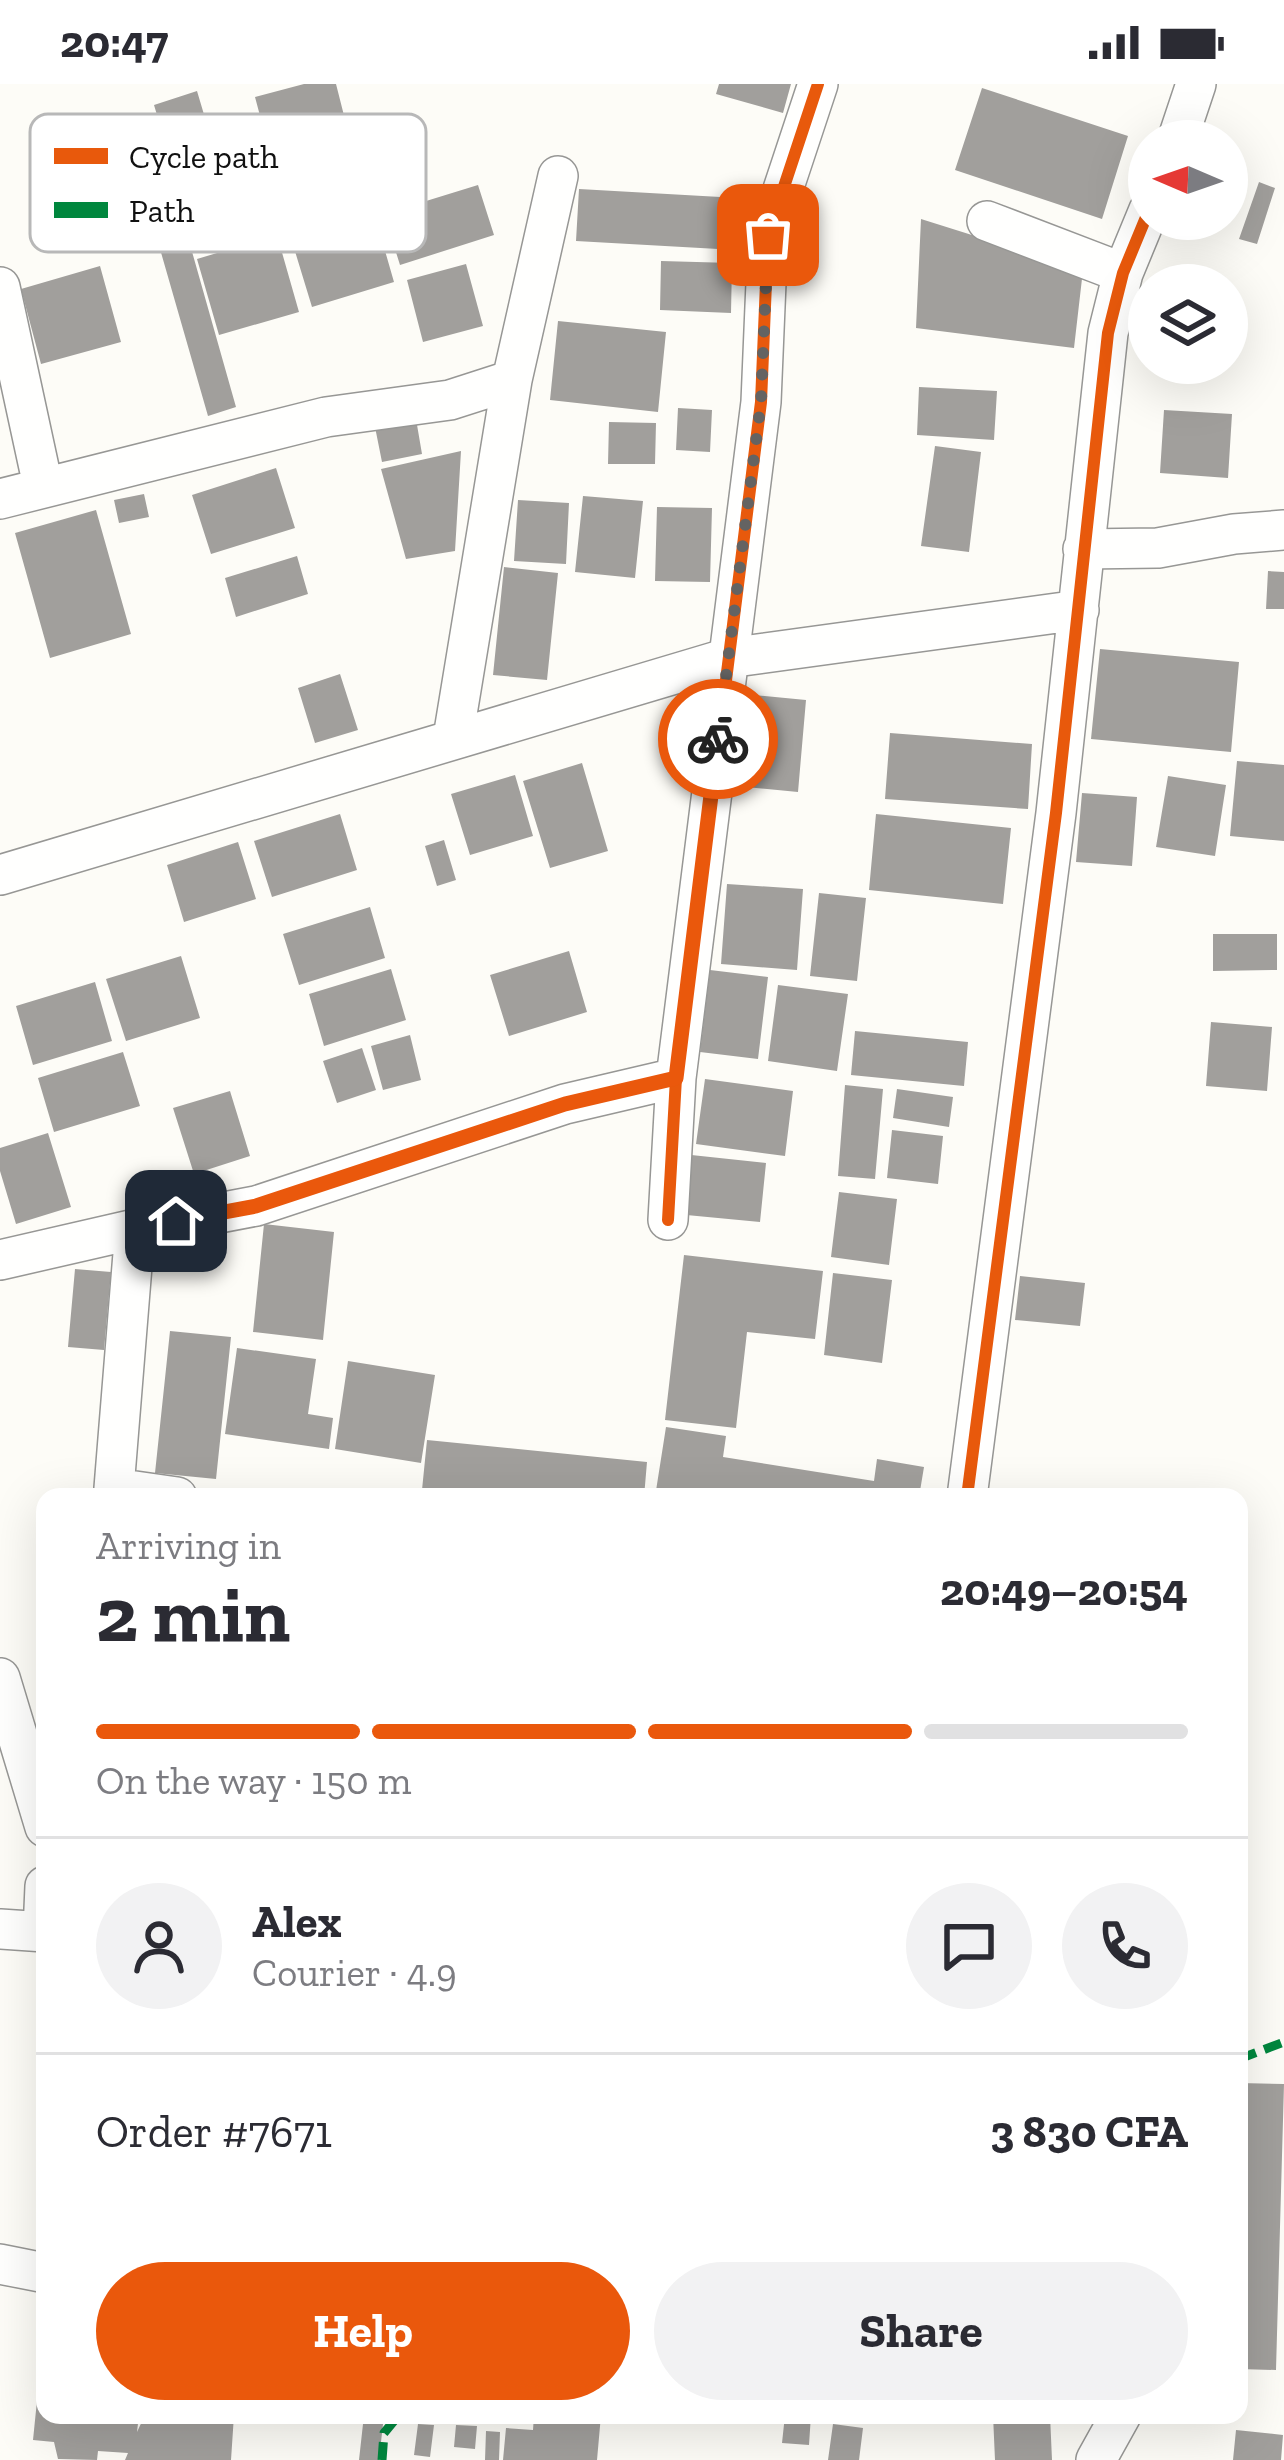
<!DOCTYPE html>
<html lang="en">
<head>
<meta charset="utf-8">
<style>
  :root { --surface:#fff; --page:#f2f2f3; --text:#2b2b33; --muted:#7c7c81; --line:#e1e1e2; --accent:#ea580c }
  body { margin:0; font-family:"Zilla Slab",serif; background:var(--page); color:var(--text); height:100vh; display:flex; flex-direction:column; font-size:45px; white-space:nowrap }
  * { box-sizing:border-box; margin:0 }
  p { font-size:39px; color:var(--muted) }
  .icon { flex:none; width:66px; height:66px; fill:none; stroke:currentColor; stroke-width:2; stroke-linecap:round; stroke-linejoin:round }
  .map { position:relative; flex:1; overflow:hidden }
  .details { position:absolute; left:36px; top:1404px; width:1212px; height:936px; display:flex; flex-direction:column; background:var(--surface); border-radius:24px; box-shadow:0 12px 48px #0002 }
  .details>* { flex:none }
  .needle { width:78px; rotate:272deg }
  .tools { position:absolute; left:1128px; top:36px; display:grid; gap:24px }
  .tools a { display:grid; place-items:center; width:120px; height:120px; border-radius:50%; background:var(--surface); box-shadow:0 12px 48px #0002; font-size:60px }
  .pin { position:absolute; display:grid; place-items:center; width:102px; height:102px; color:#fff; margin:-51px; border-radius:24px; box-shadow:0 6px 18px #0006 }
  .courier { position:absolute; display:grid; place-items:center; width:120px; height:120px; margin:-60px; border:9px solid #ea580c; border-radius:50%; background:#fff; color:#222; box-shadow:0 3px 15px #0007 }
  .headline em { font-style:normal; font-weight:700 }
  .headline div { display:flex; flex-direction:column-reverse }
  .headline { display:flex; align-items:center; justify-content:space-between; height:204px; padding:0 60px }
  h1 { font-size:78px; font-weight:700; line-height:90px }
  .bar { display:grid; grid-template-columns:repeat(4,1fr); gap:18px 12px; align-content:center; height:144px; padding:0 60px }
  .bar i { height:15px; border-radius:9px; background:var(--line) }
  .bar .selected { background:var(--accent) }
  .bar p { grid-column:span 4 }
  .line { display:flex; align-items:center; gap:30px; padding:0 60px; border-top:3px solid var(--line) }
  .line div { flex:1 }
  .round { display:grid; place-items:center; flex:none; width:126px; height:126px; border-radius:63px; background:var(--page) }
  .primary-button { display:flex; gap:24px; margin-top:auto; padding:24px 60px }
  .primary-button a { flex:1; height:138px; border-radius:72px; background:var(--accent); color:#fff; font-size:48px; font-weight:700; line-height:138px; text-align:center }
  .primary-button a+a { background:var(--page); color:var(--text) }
  .status { display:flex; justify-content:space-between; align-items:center; height:84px; padding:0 60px; background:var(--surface); direction:ltr }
  .status svg { height:33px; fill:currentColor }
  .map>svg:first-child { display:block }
  .building { fill:#a19f9c }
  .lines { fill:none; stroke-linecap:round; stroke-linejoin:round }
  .minor-casing { stroke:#979795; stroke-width:42 }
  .minor { stroke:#fffffe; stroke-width:39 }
  .quiet { stroke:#00873e; stroke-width:9; stroke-dasharray:18 9; stroke-linecap:butt }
  .cycleway-casing { stroke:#fff; stroke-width:20 }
  .cycleway { stroke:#e8590c; stroke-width:12 }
  .done { stroke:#646362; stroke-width:12; stroke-dasharray:0 21.6 }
  .route { stroke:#ea580c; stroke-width:15 }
  .key { fill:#fff; stroke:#b8b8b8; stroke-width:3 }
  .key-label { font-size:33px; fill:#111 }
</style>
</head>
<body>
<div class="status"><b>20:47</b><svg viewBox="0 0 49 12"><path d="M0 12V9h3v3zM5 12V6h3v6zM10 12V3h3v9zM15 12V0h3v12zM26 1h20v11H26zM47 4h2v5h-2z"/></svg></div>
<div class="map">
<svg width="1284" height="2376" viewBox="0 0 1284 2376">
  <rect width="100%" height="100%" fill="#fdfcf7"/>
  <path class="building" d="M304,0H336L353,67L275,88L255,13Z
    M719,0H791L783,29L716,10Z
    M982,4L1128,52L1102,135L955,86Z
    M197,7L225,101L182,114L154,21Z
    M1259,98L1275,104L1257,160L1239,155Z
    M478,101L494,151L400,181L384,130Z
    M579,105L738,114L736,166L576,157Z
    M921,135L1083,186L1074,264L916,244Z
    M377,139L394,198L312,223L294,164Z
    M277,151L299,228L219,251L197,175Z
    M189,157L236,323L208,332L160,165Z
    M661,177L732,179L731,229L660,226Z
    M466,180L483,242L423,258L407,196Z
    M100,182L121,258L41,280L21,205Z
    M558,237L666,248L658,328L550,316Z
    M919,303L997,307L994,356L917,351Z
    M678,324L712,326L710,368L676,366Z
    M1164,326L1232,330L1228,394L1160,389Z
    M416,335L422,370L382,378L375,343Z
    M609,338L656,339L655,380H608Z
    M935,362L981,368L969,468L921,462Z
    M461,367L455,467L406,475L381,385Z
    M276,384L295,444L211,470L192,411Z
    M144,410L149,433L119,439L114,416Z
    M583,412L643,417L635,494L575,488Z
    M518,416L569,419L566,480L514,477Z
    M657,423L712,424L710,498L655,497Z
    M96,426L131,550L50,574L15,449Z
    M297,472L308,510L236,533L225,494Z
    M504,483L558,489L547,596L493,591Z
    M1268,487L1284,488V525H1266Z
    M1100,565L1239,578L1231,668L1091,655Z
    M340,590L358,646L315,659L298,604Z
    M743,610L806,616L798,708L735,702Z
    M890,649L1032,660L1028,725L885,715Z
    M1237,677L1284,681V757L1230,752Z
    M582,679L608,767L550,784L523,697Z
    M515,691L533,752L470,771L451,710Z
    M1168,692L1226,701L1215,772L1156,763Z
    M1082,709L1137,713L1132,782L1076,778Z
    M340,730L357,786L272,813L254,757Z
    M876,730L1011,744L1003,820L869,806Z
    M444,756L456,796L437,802L425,762Z
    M238,758L256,815L184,838L167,781Z
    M727,800L803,805L797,886L721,880Z
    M819,809L866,814L857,897L810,892Z
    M370,823L385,874L299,901L283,850Z
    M1213,850H1277V886L1213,887Z
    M569,867L587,928L509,952L490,891Z
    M181,872L200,934L126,957L106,895Z
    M391,885L406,936L324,962L309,910Z
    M710,886L768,893L758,975L700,968Z
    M95,898L112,957L33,981L16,922Z
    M778,901L848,910L837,987L768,977Z
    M1211,938L1272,943L1267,1007L1206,1002Z
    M855,947L968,958L964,1002L851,991Z
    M410,951L421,996L383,1006L371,962Z
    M362,964L376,1006L337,1019L323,977Z
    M123,968L140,1022L54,1048L38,994Z
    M705,995L793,1007L785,1072L696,1060Z
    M845,1001L883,1005L875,1095L838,1092Z
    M897,1005L953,1013L949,1043L893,1034Z
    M230,1007L250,1072L194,1090L173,1024Z
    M892,1046L943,1052L938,1100L887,1094Z
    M48,1049L71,1123L16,1140L0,1087V1064Z
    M682,1070L766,1079L760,1138L676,1130Z
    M839,1108L897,1115L889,1181L831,1173Z
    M264,1140L334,1148L323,1256L253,1248Z
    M684,1171L823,1187L815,1255L747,1248L736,1344L665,1336Z
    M75,1185L111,1188L104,1266L68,1263Z
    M833,1189L892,1196L882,1279L824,1271Z
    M1020,1192L1085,1199L1080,1242L1015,1236Z
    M170,1247L231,1253L216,1395L155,1389Z
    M237,1264L316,1275L308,1330L333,1334L329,1365L225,1350Z
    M348,1277L435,1291L421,1379L335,1365Z
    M666,1343L726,1352L723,1373L874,1397L877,1375L924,1383L919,1413H655Z
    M427,1356L647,1378L644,1413H500L422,1406Z
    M1239,1999L1284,2000L1276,2286L1239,2285Z
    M39,2297L45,2298V2331H139L137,2348L145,2331H234L231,2376H125L128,2369L98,2367L97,2376L58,2375L54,2358L33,2356Z
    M364,2331H384L379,2376H359Z
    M534,2331H601L597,2376H503L506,2344L533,2346Z
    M785,2331H811L809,2361L782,2359Z
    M993,2331H1050L1052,2376H995Z
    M418,2340L434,2341L430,2373L414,2371Z
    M833,2340L863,2344L859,2376H828Z
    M456,2341L477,2342L475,2365L454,2363Z
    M1236,2346L1283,2351L1281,2376H1233Z
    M486,2347L500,2348L499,2376H485Z"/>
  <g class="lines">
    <defs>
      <path id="minor" d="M1177,57L1196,0
        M987,137L1123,189
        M0,203L43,402
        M0,415L326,333L450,316L512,296
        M1083,465L1158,464L1234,450L1284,446
        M453,654L512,296L558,92
        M0,791L728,574L1079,526
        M668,1136L676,994L761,318L768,151L818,0
        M0,1176L135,1145
        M177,1413L114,1404L135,1145L256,1122L565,1020L676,994
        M967,1413L1056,729L1108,249L1123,189L1149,126
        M0,1594L45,1743
        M0,1845L45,1848
        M43,1848L45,1802
        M0,2180L45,2189
        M1096,2376L1121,2331"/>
    </defs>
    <use href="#minor" class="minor-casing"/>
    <use href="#minor" class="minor"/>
    <path class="quiet" d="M1239,1975L1284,1958
      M382,2376L384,2349L399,2331"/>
    <defs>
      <path id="cycleway" d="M668,1136L676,994L761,318L768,151L818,0
        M967,1413L1056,729L1108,249L1123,189L1149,126"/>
    </defs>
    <use href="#cycleway" class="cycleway-casing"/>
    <use href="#cycleway" class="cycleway"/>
  </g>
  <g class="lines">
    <path class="done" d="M718,655L761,318L768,151"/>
    <path class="route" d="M176,1137L256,1122L565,1020L676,994L718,655"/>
  </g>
  <rect x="30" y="30" width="396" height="138" rx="18" class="key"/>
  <rect x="54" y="64" width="54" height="16" fill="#e8590c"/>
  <rect x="54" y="118" width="54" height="16" fill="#00873e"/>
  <g class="key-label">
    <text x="129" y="84">Cycle path</text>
    <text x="129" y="138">Path</text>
  </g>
</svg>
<div class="tools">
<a><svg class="needle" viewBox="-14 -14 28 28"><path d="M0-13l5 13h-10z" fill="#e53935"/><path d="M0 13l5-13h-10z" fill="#7c7c81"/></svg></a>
<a><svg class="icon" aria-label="layers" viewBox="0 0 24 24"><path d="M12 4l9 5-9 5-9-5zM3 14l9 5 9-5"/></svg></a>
</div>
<div class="pin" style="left:768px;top:151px;background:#ea580c"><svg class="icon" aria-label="bag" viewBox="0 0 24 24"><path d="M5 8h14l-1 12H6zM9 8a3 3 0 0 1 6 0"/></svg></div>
<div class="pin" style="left:176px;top:1137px;background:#1f2937"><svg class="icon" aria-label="home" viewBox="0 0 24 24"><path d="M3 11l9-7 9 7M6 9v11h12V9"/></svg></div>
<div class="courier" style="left:718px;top:655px"><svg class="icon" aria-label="bike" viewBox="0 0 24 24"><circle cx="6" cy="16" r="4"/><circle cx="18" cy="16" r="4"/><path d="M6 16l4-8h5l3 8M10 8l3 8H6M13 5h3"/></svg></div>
<section class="details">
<div class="headline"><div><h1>2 min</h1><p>Arriving in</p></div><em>20:49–20:54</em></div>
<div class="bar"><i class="selected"></i><i class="selected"></i><i class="selected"></i><i></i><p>On the way · 150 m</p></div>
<div class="line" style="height:216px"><a class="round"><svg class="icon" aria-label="person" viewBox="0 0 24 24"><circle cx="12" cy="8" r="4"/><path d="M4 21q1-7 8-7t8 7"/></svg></a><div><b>Alex</b><p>Courier · 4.9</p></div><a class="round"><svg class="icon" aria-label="chat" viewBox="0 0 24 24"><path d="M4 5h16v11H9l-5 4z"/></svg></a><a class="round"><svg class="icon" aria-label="phone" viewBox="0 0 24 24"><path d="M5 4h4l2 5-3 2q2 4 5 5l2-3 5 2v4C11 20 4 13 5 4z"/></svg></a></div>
<div class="line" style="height:156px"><div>Order #7671</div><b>3 830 CFA</b></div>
<div class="primary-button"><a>Help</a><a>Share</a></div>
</section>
</div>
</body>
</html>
